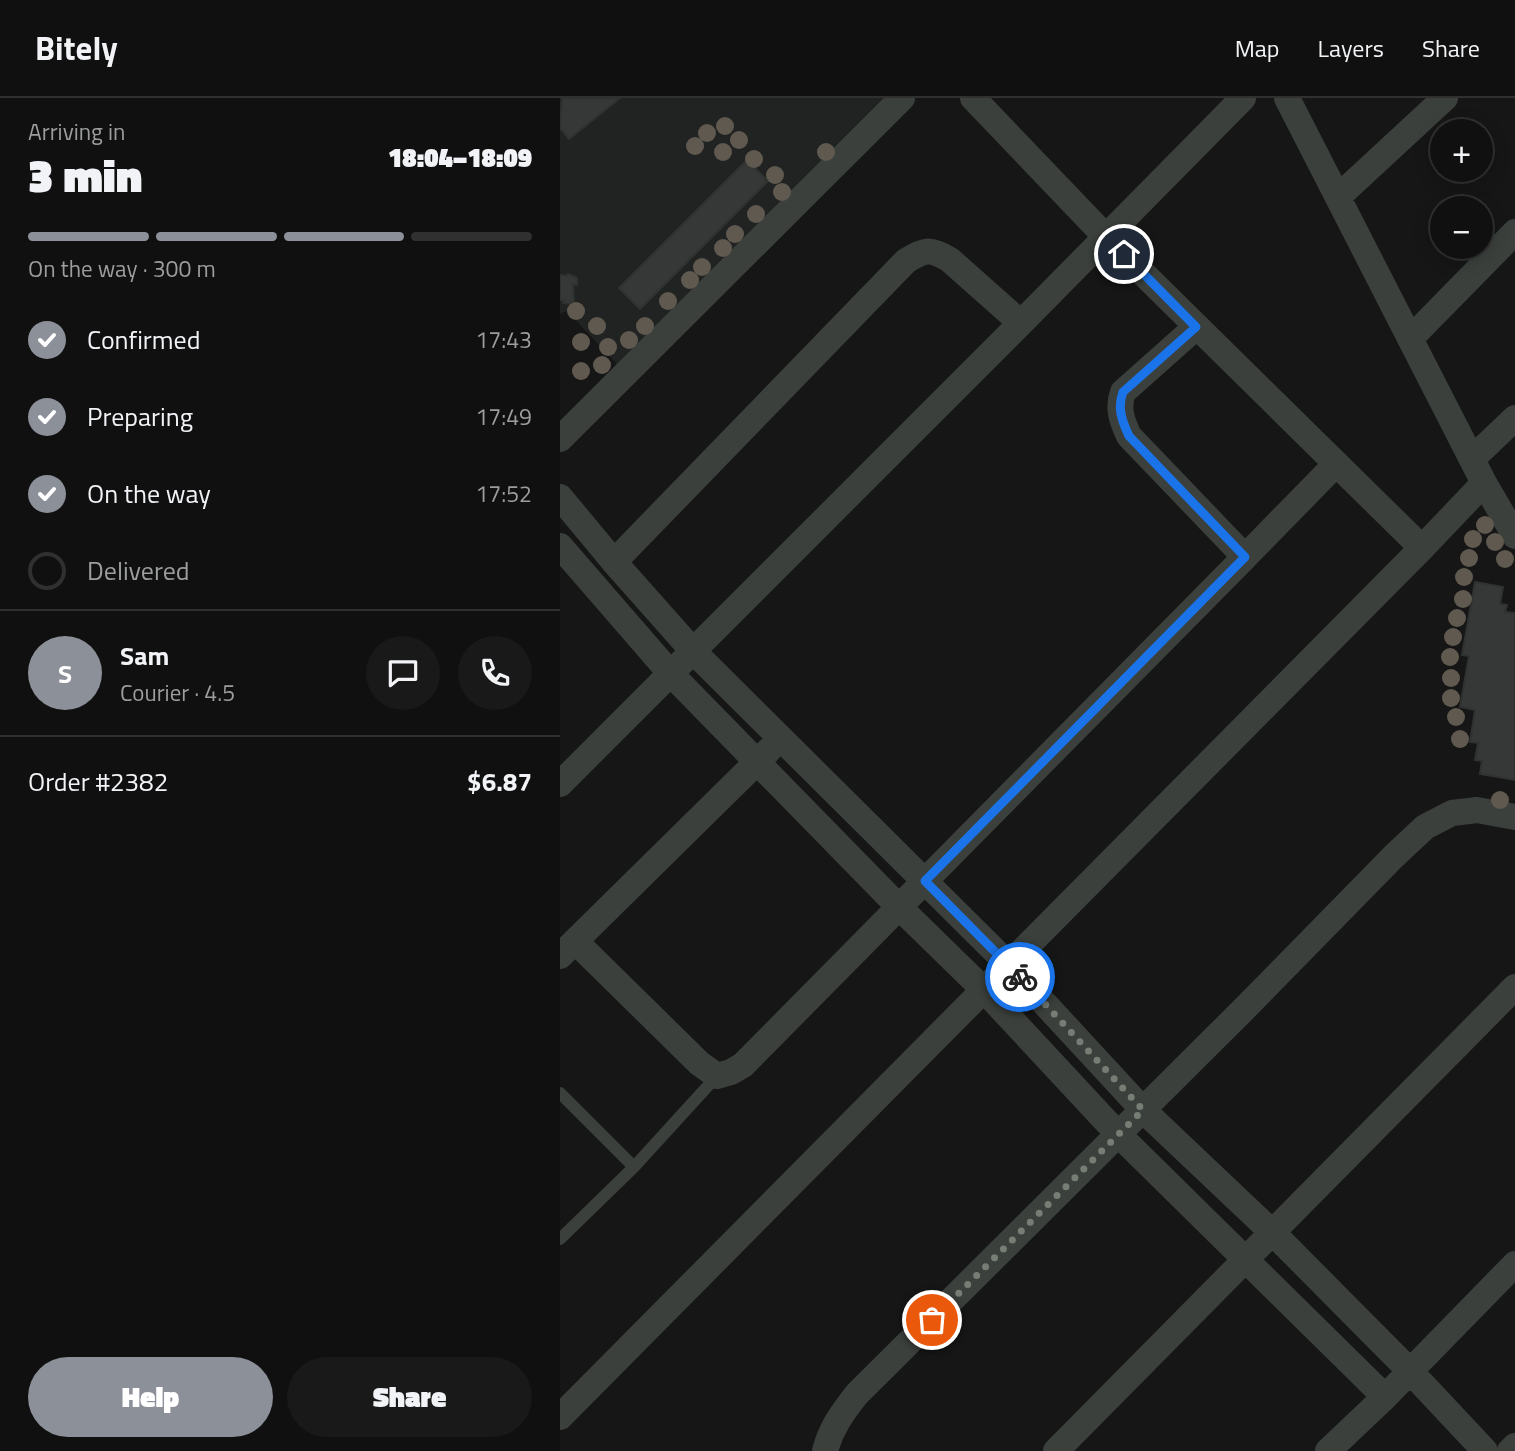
<!DOCTYPE html>
<html lang="en">
<head>
<meta charset="utf-8">
<style>
  :root { --surface:#101010; --page:#191919; --text:#f1f3f6; --muted:#9c9d9f; --line:#303030; --accent:#8c9099 }
  body { margin:0; font-family:"Titillium Web",sans-serif; background:var(--page); color:var(--text); height:100vh; display:flex; flex-direction:column; font-size:26px; white-space:nowrap }
  * { box-sizing:border-box; margin:0 }
  p { font-size:23px; color:var(--muted) }
  .icon { flex:none; width:38px; height:38px; fill:none; stroke:currentColor; stroke-width:2; stroke-linecap:round; stroke-linejoin:round }
  .map { position:relative; flex:1; overflow:hidden }
  .sheet { display:flex; flex-direction:column; background:var(--surface); width:560px }
  .sheet>* { flex:none }
  .buttons { position:absolute; left:870px; top:21px; display:grid; gap:14px }
  .buttons a { display:grid; place-items:center; width:63px; height:63px; border-radius:50%; background:var(--surface); box-shadow:0 4px 18px #0003,0 0 0 2px var(--line); font-size:35px }
  .pin { position:absolute; display:grid; place-items:center; width:60px; height:60px; color:#fff; margin:-30px; border:4px solid #fff; border-radius:50%; box-shadow:0 2px 7px #0007 }
  .courier { position:absolute; display:grid; place-items:center; width:70px; height:70px; margin:-35px; border:5px solid #1a73e8; border-radius:50%; background:#fff; color:#222; box-shadow:0 2px 9px #0007 }
  .head em { font-style:normal; font-weight:800 }
  .head div { display:flex; flex-direction:column-reverse }
  .head { display:flex; align-items:center; justify-content:space-between; height:119px; padding:0 28px }
  h1 { font-size:46px; font-weight:800; line-height:52px }
  .bar { display:grid; grid-template-columns:repeat(4,1fr); gap:10px 7px; align-content:center; height:84px; padding:0 28px }
  .bar i { height:9px; border-radius:5px; background:var(--line) }
  .bar .active { background:var(--accent) }
  .bar p { grid-column:span 4 }
  .line { display:flex; align-items:center; gap:18px; padding:0 28px; border-top:2px solid var(--line) }
  .line div { flex:1 }
  .round { display:grid; place-items:center; flex:none; width:74px; height:74px; border-radius:37px; background:var(--page) }
  ol { padding:0 28px; list-style:none }
  li { display:flex; align-items:center; gap:21px; height:77px }
  li p { margin-inline-start:auto }
  li .icon { padding:7px; border-radius:50%; background:var(--accent); color:#fff; stroke-width:4 }
  li:last-child { color:var(--muted) }
  li i { width:38px; height:38px; border:4px solid var(--line); border-radius:50% }
  .primary-button { display:flex; gap:14px; margin-top:auto; padding:14px 28px }
  .primary-button a { flex:1; height:80px; border-radius:42px; background:var(--accent); color:#fff; font-size:28px; font-weight:800; line-height:80px; text-align:center }
  .primary-button a+a { background:var(--page); color:var(--text) }
  header { display:flex; align-items:center; gap:42px; box-sizing:border-box; height:98px; padding:0 35px; background:var(--surface); border-bottom:2px solid var(--line) }
  header strong { font-size:33px }
  nav { display:flex; gap:38px; margin-inline-start:auto; font-size:24px }
  main { display:flex; flex:1; min-height:0 }
  .map>svg:first-child { display:block }
  .built { fill:#212322 }
  .building { fill:#353836; stroke:#2f3230; stroke-width:2 }
  .lines { fill:none; stroke-linecap:round; stroke-linejoin:round }
  .service { stroke:#3b403c; stroke-width:12 }
  .minor { stroke:#3b403c; stroke-width:26 }
  .tree { fill:#605950 }
  .done { stroke:#757d75; stroke-width:7; stroke-dasharray:0 12.6 }
  .route { stroke:#1a73e8; stroke-width:9 }
</style>
</head>
<body>
<header>
<strong>Bitely</strong>
<nav><a>Map</a><a>Layers</a><a>Share</a></nav>
</header>
<main>
<section class="sheet">
<div class="head"><div><h1>3 min</h1><p>Arriving in</p></div><em>18:04–18:09</em></div>
<div class="bar"><i class="active"></i><i class="active"></i><i class="active"></i><i></i><p>On the way · 300 m</p></div>
<ol>
<li><svg class="icon" aria-label="check" viewBox="0 0 24 24"><path d="M5 12l5 5 9-10"/></svg>Confirmed<p>17:43</p></li>
<li><svg class="icon" aria-label="check" viewBox="0 0 24 24"><path d="M5 12l5 5 9-10"/></svg>Preparing<p>17:49</p></li>
<li><svg class="icon" aria-label="check" viewBox="0 0 24 24"><path d="M5 12l5 5 9-10"/></svg>On the way<p>17:52</p></li>
<li><i></i>Delivered</li>
</ol>
<div class="line" style="height:126px"><b class="round" style="background:var(--accent);color:#fff">S</b><div><b>Sam</b><p>Courier · 4.5</p></div><a class="round"><svg class="icon" aria-label="chat" viewBox="0 0 24 24"><path d="M4 5h16v11H9l-5 4z"/></svg></a><a class="round"><svg class="icon" aria-label="phone" viewBox="0 0 24 24"><path d="M5 4h4l2 5-3 2q2 4 5 5l2-3 5 2v4C11 20 4 13 5 4z"/></svg></a></div>
<div class="line" style="height:91px"><div>Order #2382</div><b>$6.87</b></div>
<div class="primary-button"><a>Help</a><a>Share</a></div>
</section>
<div class="map">
<svg width="955" height="1353" viewBox="0 0 955 1353">
  <rect width="100%" height="100%" fill="#151615"/>
  <path class="built" d="M0,0H323L57,266L7,213L0,216Z"/>
  <path class="building" d="M2,0H60L9,41L0,30Z
    M187,62L208,83L80,211L59,190Z
    M8,176L17,180V187L13,186L14,204H11L10,206L3,205L4,202H0V177L7,178Z
    M915,484L943,489L940,506L947,507L945,514L955,515V682L920,676L922,663L915,662L918,645L910,644L915,612L900,609L909,558L902,557Z"/>
  <g class="lines">
    <path class="service" d="M0,995L74,1069
      M0,1141L74,1069L157,978"/>
    <path class="minor" d="M413,0L545,138L862,450L924,385
      M727,0L924,385L955,438
      M778,99L885,0
      M636,229L563,294C557,310 562,323 569,338L685,459L776,366
      M850,241L955,134
      M0,341L342,0
      M912,361L955,320
      M0,399L54,464L133,553L450,868L583,1012L713,1135L850,1273L925,1353
      M0,448L111,576L339,809L424,892L558,1036L825,1299
      M54,464L346,163C365,151 371,150 390,162L461,225
      M0,686L461,225L683,0
      M15,843L139,965L157,978L171,974L183,967L685,459
      M0,858L209,652
      M0,1319L862,450
      M265,1353C271,1330 282,1315 297,1296L685,910L834,758L865,729L892,715L917,712L955,719
      M496,1353L955,889
      M768,1353L825,1299L955,1166
      M950,1353L955,1348"/>
  </g>
  <g class="tree">
    <circle cx="165" cy="28" r="9"/>
    <circle cx="147" cy="35" r="9"/>
    <circle cx="179" cy="42" r="9"/>
    <circle cx="135" cy="48" r="9"/>
    <circle cx="163" cy="54" r="9"/>
    <circle cx="266" cy="54" r="9"/>
    <circle cx="194" cy="61" r="9"/>
    <circle cx="215" cy="77" r="9"/>
    <circle cx="222" cy="94" r="9"/>
    <circle cx="196" cy="116" r="9"/>
    <circle cx="175" cy="136" r="9"/>
    <circle cx="163" cy="150" r="9"/>
    <circle cx="142" cy="169" r="9"/>
    <circle cx="130" cy="182" r="9"/>
    <circle cx="108" cy="203" r="9"/>
    <circle cx="16" cy="213" r="9"/>
    <circle cx="37" cy="228" r="9"/>
    <circle cx="85" cy="228" r="9"/>
    <circle cx="69" cy="242" r="9"/>
    <circle cx="21" cy="244" r="9"/>
    <circle cx="48" cy="249" r="9"/>
    <circle cx="42" cy="267" r="9"/>
    <circle cx="21" cy="273" r="9"/>
    <circle cx="925" cy="427" r="9"/>
    <circle cx="913" cy="441" r="9"/>
    <circle cx="935" cy="444" r="9"/>
    <circle cx="909" cy="460" r="9"/>
    <circle cx="945" cy="461" r="9"/>
    <circle cx="904" cy="479" r="9"/>
    <circle cx="903" cy="501" r="9"/>
    <circle cx="897" cy="520" r="9"/>
    <circle cx="893" cy="539" r="9"/>
    <circle cx="890" cy="559" r="9"/>
    <circle cx="891" cy="580" r="9"/>
    <circle cx="891" cy="600" r="9"/>
    <circle cx="896" cy="619" r="9"/>
    <circle cx="900" cy="641" r="9"/>
    <circle cx="940" cy="702" r="9"/>
  </g>
  <g class="lines">
    <path class="done" d="M372,1222L583,1012L460,879"/>
    <path class="route" d="M460,879L365,783L685,459L569,338C562,323 557,310 563,294L636,229L564,156"/>
  </g>
</svg>
<div class="buttons">
<a>+</a>
<a>−</a>
</div>
<div class="pin" style="left:372px;top:1222px;background:#ea580c"><svg class="icon" aria-label="bag" viewBox="0 0 24 24"><path d="M5 8h14l-1 12H6zM9 8a3 3 0 0 1 6 0"/></svg></div>
<div class="pin" style="left:564px;top:156px;background:#1f2937"><svg class="icon" aria-label="home" viewBox="0 0 24 24"><path d="M3 11l9-7 9 7M6 9v11h12V9"/></svg></div>
<div class="courier" style="left:460px;top:879px"><svg class="icon" aria-label="bike" viewBox="0 0 24 24"><circle cx="6" cy="16" r="4"/><circle cx="18" cy="16" r="4"/><path d="M6 16l4-8h5l3 8M10 8l3 8H6M13 5h3"/></svg></div>
</div>
</main>
</body>
</html>
